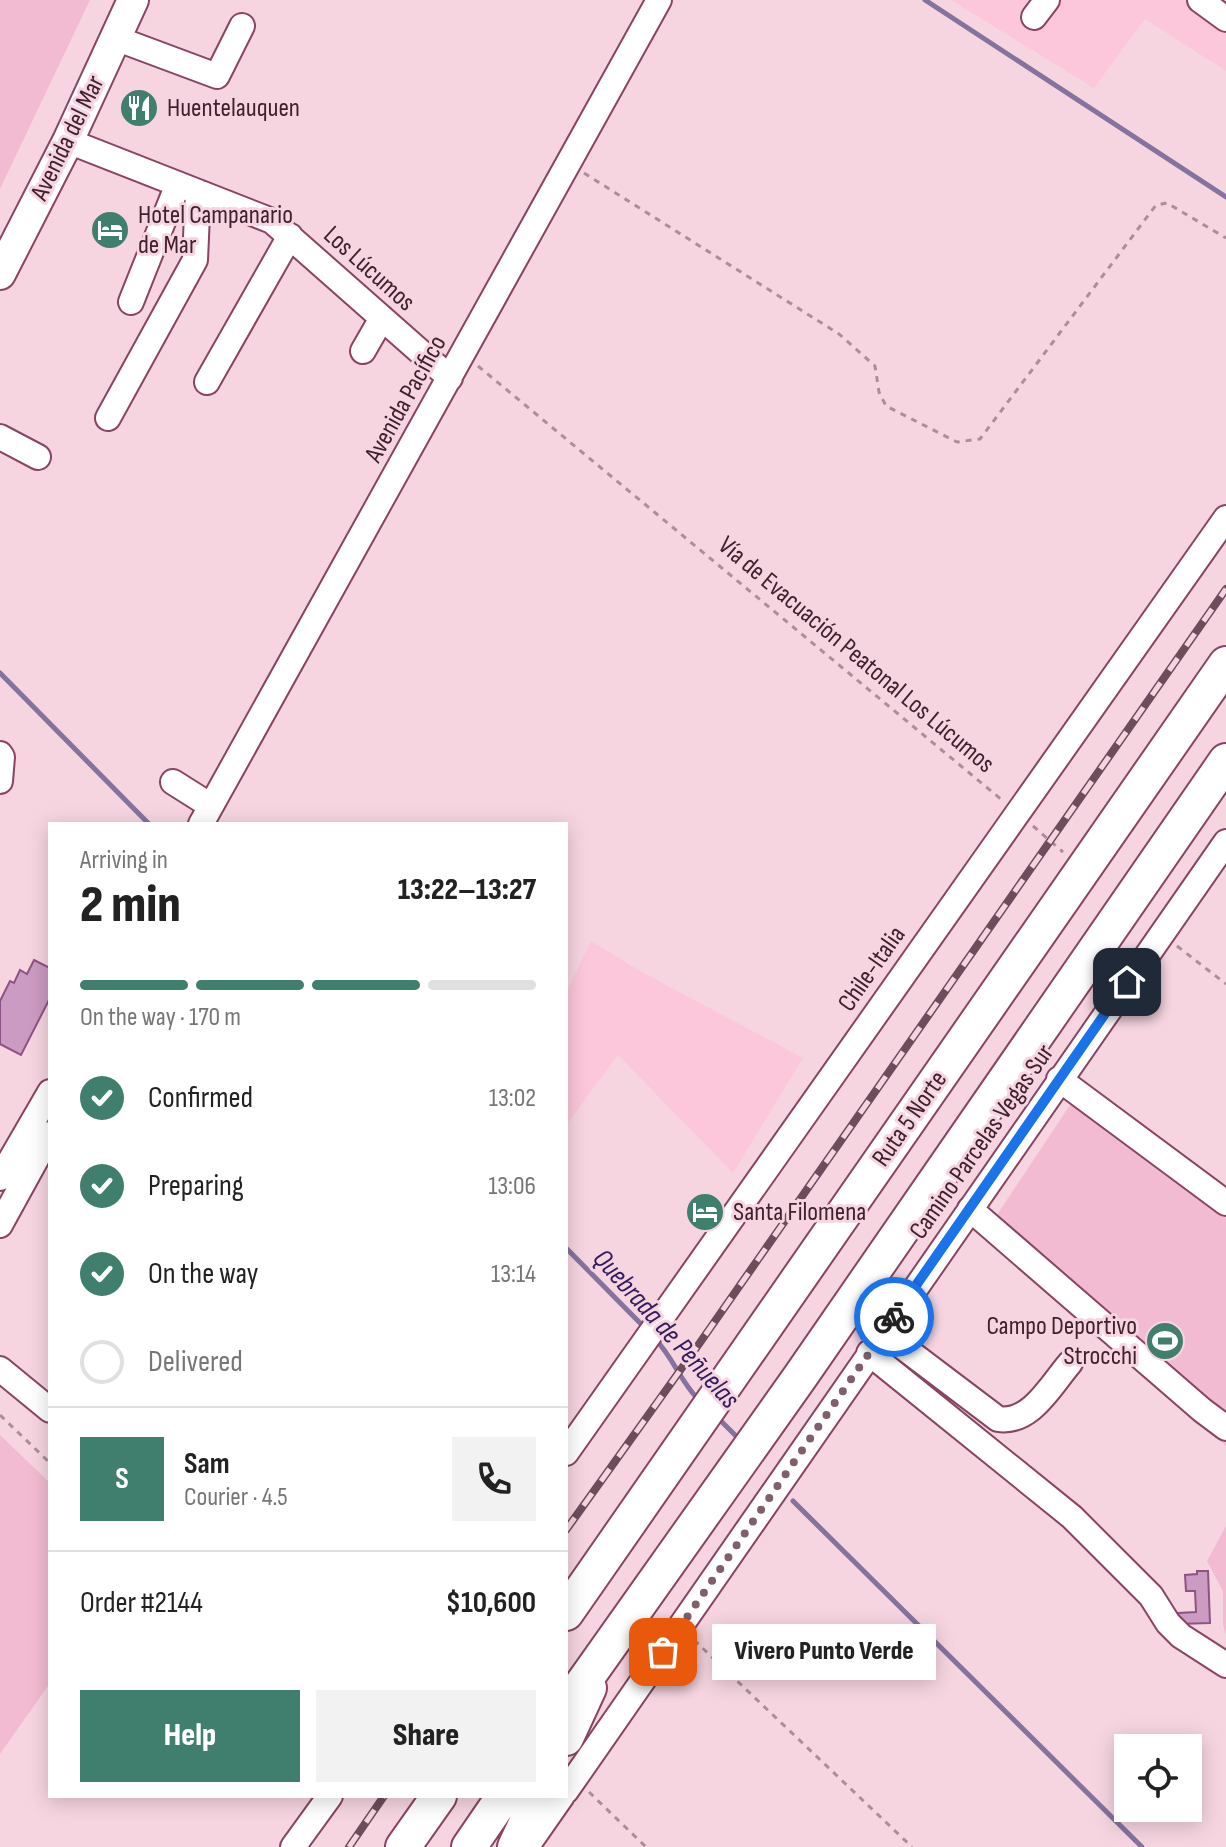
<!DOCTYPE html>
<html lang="en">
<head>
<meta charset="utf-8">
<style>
  :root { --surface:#fff; --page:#f2f2f2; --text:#222; --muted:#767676; --line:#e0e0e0; --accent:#407f6d }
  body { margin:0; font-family:"Sofia Sans Condensed",sans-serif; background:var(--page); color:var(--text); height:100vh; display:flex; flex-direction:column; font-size:30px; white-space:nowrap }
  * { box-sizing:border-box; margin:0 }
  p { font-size:26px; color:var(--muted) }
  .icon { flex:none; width:44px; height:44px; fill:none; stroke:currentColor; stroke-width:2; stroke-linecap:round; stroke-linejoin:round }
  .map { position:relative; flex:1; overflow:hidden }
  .side { position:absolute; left:48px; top:822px; width:520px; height:976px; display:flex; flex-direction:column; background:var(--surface); border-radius:0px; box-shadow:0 4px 20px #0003 }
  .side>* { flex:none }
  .controls { position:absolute; left:1114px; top:1734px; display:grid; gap:16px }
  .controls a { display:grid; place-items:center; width:88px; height:88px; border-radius:0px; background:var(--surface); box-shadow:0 4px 20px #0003; font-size:40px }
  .pin { position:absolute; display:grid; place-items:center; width:68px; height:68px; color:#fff; margin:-34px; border-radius:16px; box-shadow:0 4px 12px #0006 }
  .courier { position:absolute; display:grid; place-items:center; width:80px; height:80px; margin:-40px; border:6px solid #1a73e8; border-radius:50%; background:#fff; color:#222; box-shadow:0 2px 10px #0007 }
  .bubble { position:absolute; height:56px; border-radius:0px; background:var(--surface); box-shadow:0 4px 20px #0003; font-size:26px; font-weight:800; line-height:56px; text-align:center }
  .headline em { font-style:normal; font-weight:800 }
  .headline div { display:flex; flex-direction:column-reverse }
  .headline { display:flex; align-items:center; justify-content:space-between; height:136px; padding:0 32px }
  h1 { font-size:52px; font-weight:800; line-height:60px }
  .bar { display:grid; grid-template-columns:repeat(4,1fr); gap:12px 8px; align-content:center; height:96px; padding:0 32px }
  .bar i { height:10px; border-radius:6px; background:var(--line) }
  .bar .on { background:var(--accent) }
  .bar p { grid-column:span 4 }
  .line { display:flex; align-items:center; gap:20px; padding:0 32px; border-top:2px solid var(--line) }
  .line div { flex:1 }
  .round { display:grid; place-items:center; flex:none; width:84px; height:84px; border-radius:0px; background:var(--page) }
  ol { padding:0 32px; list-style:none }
  li { display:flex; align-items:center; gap:24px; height:88px }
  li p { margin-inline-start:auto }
  li .icon { padding:8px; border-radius:50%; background:var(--accent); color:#fff; stroke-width:4 }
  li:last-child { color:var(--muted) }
  li i { width:44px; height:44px; border:4px solid var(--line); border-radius:50% }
  .cta { display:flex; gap:16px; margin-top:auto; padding:16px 32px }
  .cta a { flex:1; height:92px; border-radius:0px; background:var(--accent); color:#fff; font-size:32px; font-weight:800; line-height:92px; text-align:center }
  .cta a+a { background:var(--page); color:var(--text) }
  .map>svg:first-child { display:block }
  .built { fill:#fcc6db }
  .green { fill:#f3bbd1 }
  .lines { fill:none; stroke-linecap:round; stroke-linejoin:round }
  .stream { stroke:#84739f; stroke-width:5 }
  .building { fill:#cc9bc3; stroke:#8d5384; stroke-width:2 }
  .minor-casing { stroke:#894363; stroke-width:28 }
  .major-casing { stroke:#894363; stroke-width:34 }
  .highway-casing { stroke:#894363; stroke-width:38 }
  .path { stroke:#ad8d9a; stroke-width:3; stroke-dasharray:6 6; stroke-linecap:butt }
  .minor { stroke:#fff; stroke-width:24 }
  .major { stroke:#fff; stroke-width:30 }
  .highway { stroke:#fff; stroke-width:34 }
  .rail-casing { stroke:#6d4d5b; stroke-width:8 }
  .rail { stroke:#f6d5e1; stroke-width:5; stroke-dasharray:15; stroke-linecap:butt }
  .done { stroke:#7f5f6d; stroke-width:8; stroke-dasharray:0 14.4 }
  .route { stroke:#1a73e8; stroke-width:10 }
  .labels { text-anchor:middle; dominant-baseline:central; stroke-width:6; stroke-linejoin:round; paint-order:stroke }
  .poi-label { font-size:26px; fill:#3f202e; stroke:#f6d5e1; text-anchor:start }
  .street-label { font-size:26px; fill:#3f202e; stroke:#f6d5e1 }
  .water-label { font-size:28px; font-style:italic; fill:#301c5d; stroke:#f6d5e1 }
</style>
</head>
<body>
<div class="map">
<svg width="1226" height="1847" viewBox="0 0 1226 1847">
  <rect width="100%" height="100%" fill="#f6d5e1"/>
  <path class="built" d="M951,0H1226V71L1145,19L1094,88Z
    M591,941L640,971L803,1058L733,1173L618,1055L566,1125V993Z"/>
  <path class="green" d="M0,0H90L0,189Z
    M1074,1099L1226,1213V1446L983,1236Z
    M0,1435L50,1483V1683L0,1754Z
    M1226,1526V1634L1223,1625V1591L1207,1561Z"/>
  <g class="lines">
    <path class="stream" d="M925,0L1226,197
      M0,673L149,824
      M566,1248L646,1329
      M655,1339C673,1357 680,1381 698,1399
      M717,1417L736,1436
      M793,1501L1142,1847"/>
  </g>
  <path class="building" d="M34,960L50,968V998L21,1055L0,1044V1001L10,981L14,983L20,970L27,974Z
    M1197,1571H1208L1210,1623L1178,1624V1613L1196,1612L1195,1591H1186L1185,1575L1197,1574Z"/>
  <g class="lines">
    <defs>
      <path id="minor" d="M1200,0L1226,19
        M1034,17L1047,0
        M115,38L217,76L242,26
        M68,141L272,221L450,378
        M131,302L178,184
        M363,351L382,318
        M207,382L290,236
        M108,418L195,260L198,192
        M0,437L38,457
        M0,754L2,757L0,781
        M173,782L211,806
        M201,824L659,0
        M1059,1079L1226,1203
        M0,1178L50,1092
        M970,1209L1202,1410L1226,1428
        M0,1225L50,1134
        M883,1332L998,1419C1031,1424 1051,1385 1070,1363
        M869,1353L1072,1517L1151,1596L1168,1623L1181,1636L1226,1665
        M0,1369L50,1410
        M566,1453L1226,518
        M566,1791L1226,842
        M532,1839L562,1796
        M293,1847L330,1796"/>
      <path id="major" d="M0,274L68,141L133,0"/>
      <path id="highway" d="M566,1613L1226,664
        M566,1707L800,1377L1226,761
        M566,1738L589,1688
        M403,1847L439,1796
        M469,1847L504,1796
        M515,1847L539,1796"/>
    </defs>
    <use href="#minor" class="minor-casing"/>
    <use href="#major" class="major-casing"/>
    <use href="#highway" class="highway-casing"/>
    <path class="path" d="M584,173L839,334L875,366L879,392L886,406L957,442L980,439L1156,205L1167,203L1226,238
      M478,366L1002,800
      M1033,826L1063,852
      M1177,946L1226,984
      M0,1415L50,1463
      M694,1640L912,1847
      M589,1792L646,1847"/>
    <use href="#minor" class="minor"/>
    <use href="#major" class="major"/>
    <use href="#highway" class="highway"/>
    <defs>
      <path id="rail" d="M566,1530L699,1344L1226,589
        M349,1847L384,1796"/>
    </defs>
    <use href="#rail" class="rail-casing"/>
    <use href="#rail" class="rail"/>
  </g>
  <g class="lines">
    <path class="done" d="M663,1652L894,1317"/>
    <path class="route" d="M894,1317L1127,982"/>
  </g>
  <defs>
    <symbol id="restaurant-disc" viewBox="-11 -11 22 22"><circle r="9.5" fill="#407f6d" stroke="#f6d5e1"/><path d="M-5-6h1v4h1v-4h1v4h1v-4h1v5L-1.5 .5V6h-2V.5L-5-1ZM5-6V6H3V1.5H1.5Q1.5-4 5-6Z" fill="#fff"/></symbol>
    <symbol id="hotel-disc" viewBox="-11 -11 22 22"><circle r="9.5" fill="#407f6d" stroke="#f6d5e1"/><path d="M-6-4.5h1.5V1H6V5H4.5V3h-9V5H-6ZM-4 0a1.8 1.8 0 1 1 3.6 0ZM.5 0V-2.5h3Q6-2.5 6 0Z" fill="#fff"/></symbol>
    <symbol id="stadium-disc" viewBox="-11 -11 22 22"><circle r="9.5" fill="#407f6d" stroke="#f6d5e1"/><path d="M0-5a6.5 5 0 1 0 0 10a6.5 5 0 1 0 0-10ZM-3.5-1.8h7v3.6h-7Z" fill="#fff"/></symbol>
  </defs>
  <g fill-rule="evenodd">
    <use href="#restaurant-disc" x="117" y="86" width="44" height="44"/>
    <use href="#hotel-disc" x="88" y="208" width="44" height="44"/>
    <use href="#hotel-disc" x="683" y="1190" width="44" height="44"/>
    <use href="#stadium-disc" x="1143" y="1319" width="44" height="44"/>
  </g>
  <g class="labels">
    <g class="poi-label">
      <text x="167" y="108">Huentelauquen</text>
      <text x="138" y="215">Hotel Campanario<tspan x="138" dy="30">de Mar</tspan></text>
      <text x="733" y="1212">Santa Filomena</text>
      <text x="1137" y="1326" text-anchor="end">Campo Deportivo<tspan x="1137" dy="30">Strocchi</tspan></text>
    </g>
    <g class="street-label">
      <text transform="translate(68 138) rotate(-64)">Avenida del Mar</text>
      <text transform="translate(369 269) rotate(42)">Los Lúcumos</text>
      <text transform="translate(406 399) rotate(-61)">Avenida Pacífico</text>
      <text transform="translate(856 655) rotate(40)">Vía de Evacuación Peatonal Los Lúcumos</text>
      <text transform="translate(872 969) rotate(-55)">Chile-Italia</text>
      <text transform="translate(910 1119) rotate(-55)">Ruta 5 Norte</text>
      <text transform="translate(982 1142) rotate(-55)">Camino Parcelas Vegas Sur</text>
    </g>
    <g class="water-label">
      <text transform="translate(666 1329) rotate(48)">Quebrada de Peñuelas</text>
    </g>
  </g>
</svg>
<div class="controls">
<a><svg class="icon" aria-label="locate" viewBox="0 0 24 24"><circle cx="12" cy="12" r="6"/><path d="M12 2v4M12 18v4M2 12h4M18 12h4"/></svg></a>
</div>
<div class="pin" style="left:663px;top:1652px;background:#ea580c"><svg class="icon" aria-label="bag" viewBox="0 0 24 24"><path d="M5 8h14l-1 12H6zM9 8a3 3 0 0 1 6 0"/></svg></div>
<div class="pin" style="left:1127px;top:982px;background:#1f2937"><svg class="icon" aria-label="home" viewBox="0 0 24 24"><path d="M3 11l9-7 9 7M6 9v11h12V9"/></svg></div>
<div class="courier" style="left:894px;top:1317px"><svg class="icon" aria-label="bike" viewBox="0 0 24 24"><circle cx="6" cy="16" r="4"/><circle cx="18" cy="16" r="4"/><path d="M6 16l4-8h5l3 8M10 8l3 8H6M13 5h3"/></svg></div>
<div class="bubble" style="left:712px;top:1624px;width:224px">Vivero Punto Verde</div>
<section class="side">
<div class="headline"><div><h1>2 min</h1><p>Arriving in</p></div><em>13:22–13:27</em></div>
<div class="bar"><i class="on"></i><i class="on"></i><i class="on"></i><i></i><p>On the way · 170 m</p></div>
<ol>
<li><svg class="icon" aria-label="check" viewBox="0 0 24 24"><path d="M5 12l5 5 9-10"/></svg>Confirmed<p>13:02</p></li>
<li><svg class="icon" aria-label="check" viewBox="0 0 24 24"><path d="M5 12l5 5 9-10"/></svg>Preparing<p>13:06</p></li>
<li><svg class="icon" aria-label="check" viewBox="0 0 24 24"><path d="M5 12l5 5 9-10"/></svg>On the way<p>13:14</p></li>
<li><i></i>Delivered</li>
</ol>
<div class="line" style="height:144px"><b class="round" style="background:var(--accent);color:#fff">S</b><div><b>Sam</b><p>Courier · 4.5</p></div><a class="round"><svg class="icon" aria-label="phone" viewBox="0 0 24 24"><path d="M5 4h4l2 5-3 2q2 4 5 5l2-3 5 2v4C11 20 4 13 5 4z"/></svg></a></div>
<div class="line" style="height:104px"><div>Order #2144</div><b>$10,600</b></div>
<div class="cta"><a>Help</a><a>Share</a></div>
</section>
</div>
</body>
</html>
